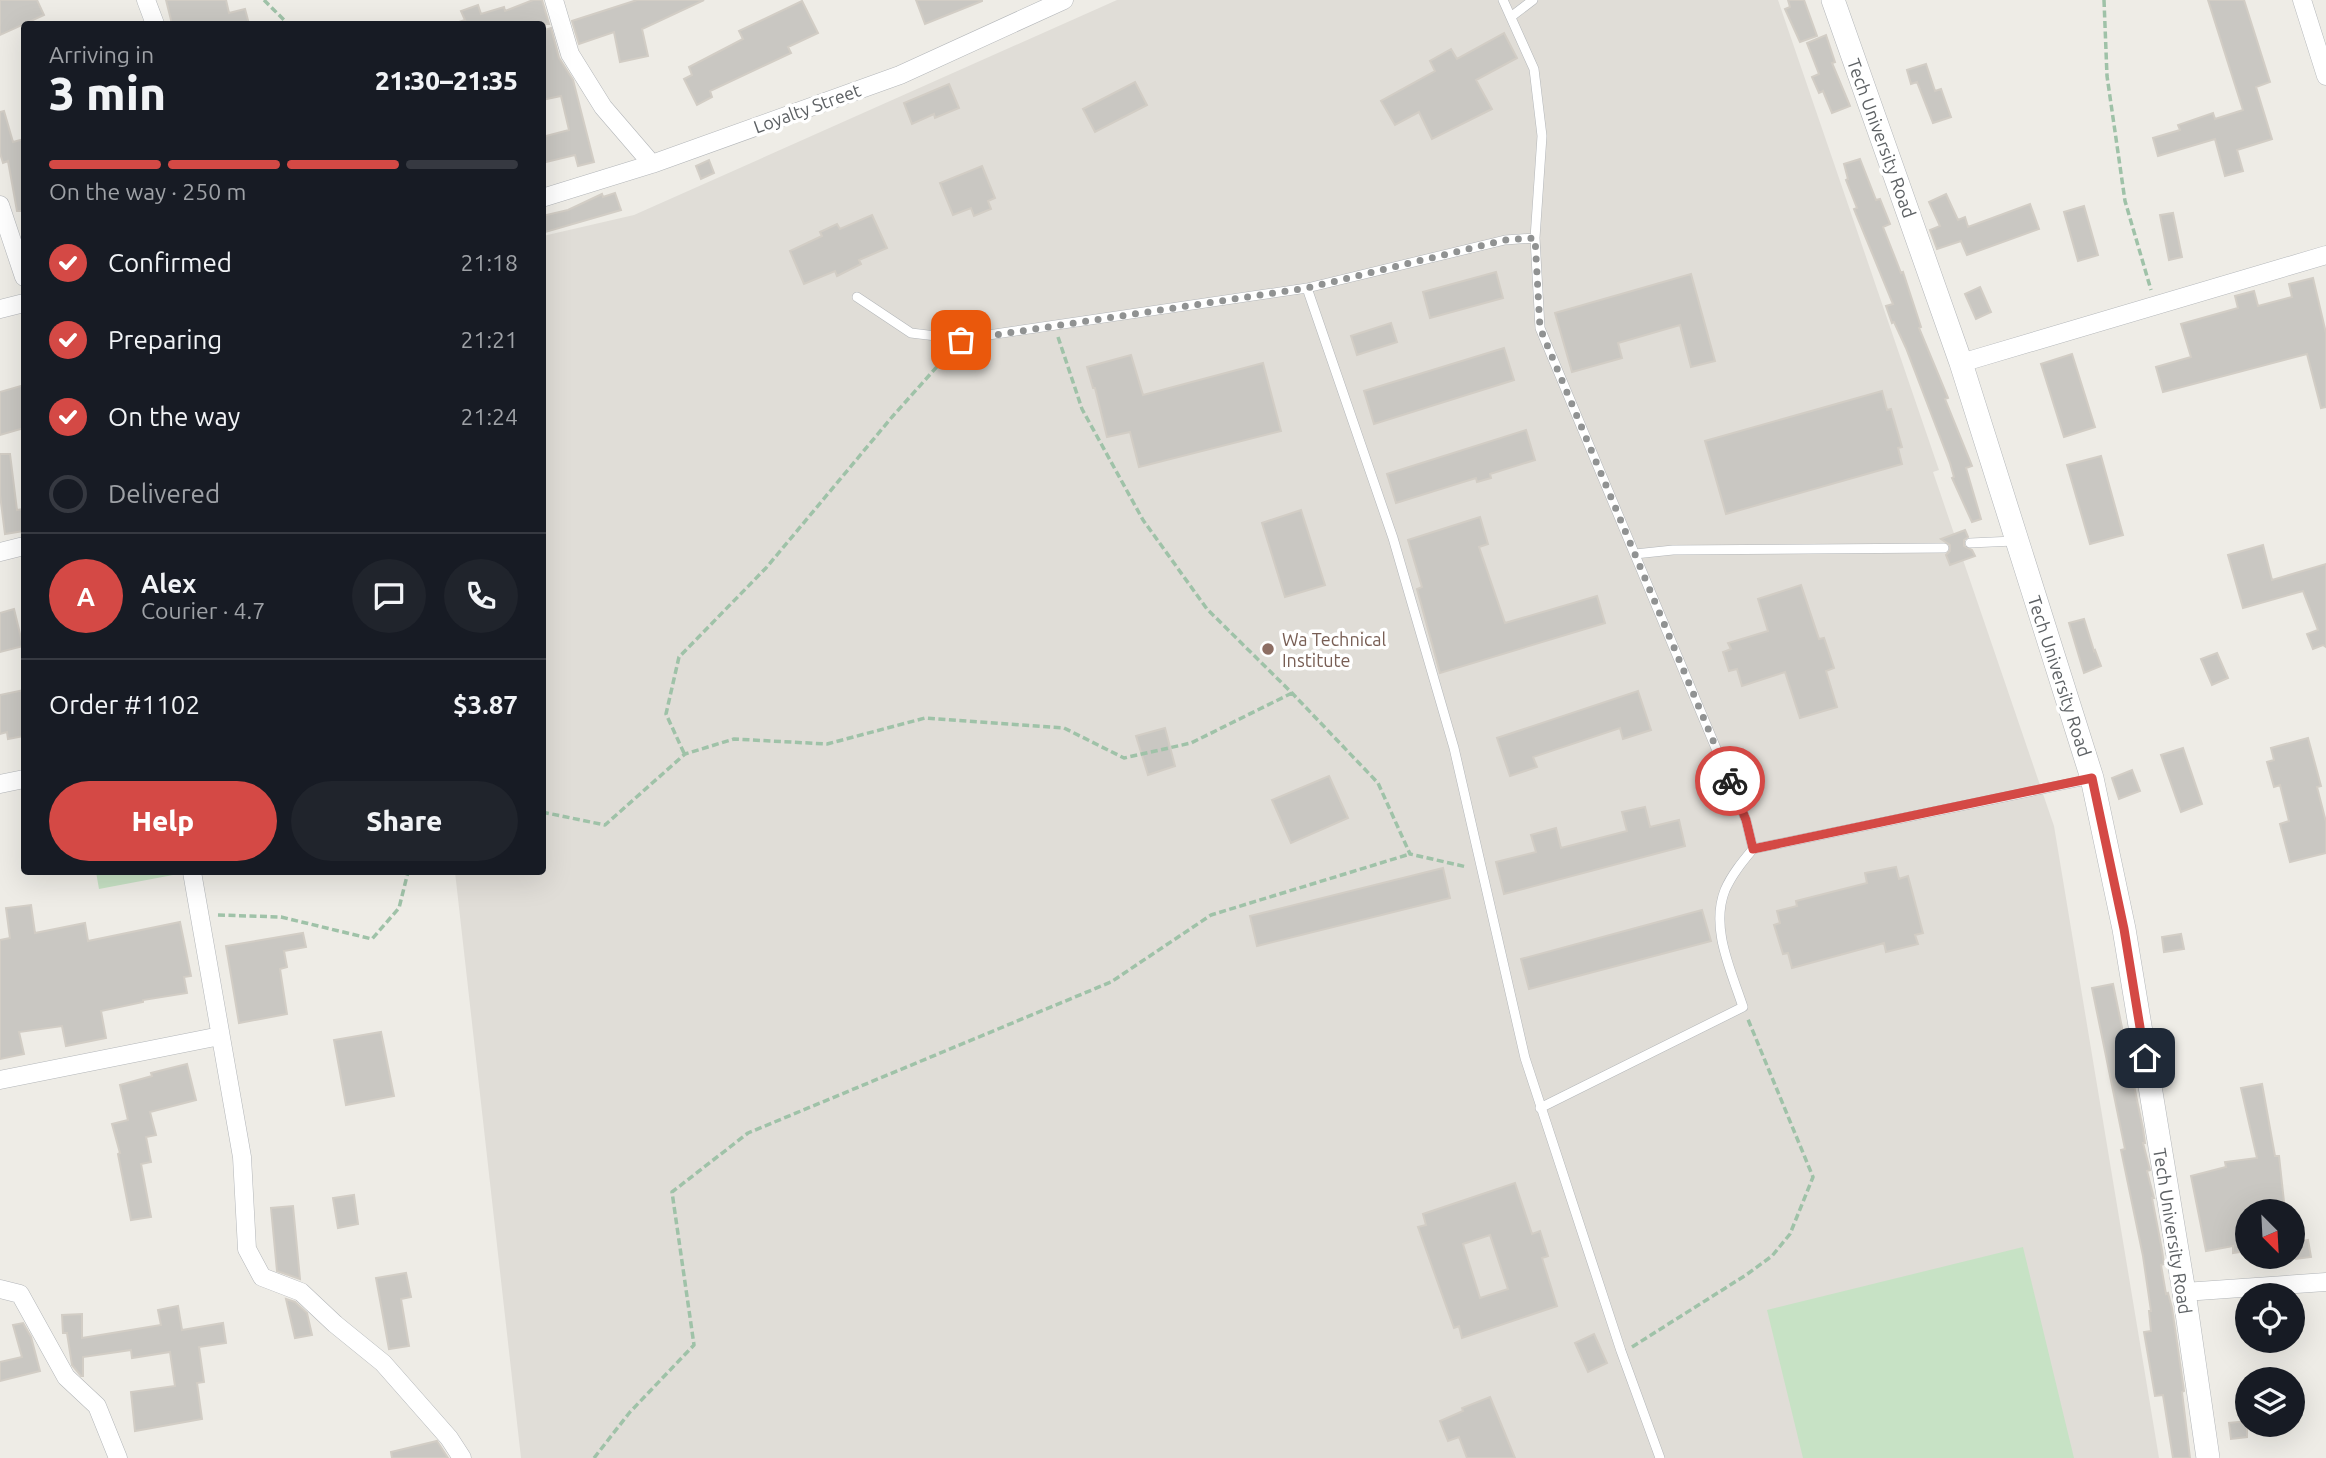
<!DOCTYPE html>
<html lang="en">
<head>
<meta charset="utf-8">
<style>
  :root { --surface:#171b24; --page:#20242c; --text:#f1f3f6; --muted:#9ea1a6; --line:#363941; --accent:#d44945 }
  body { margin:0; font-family:Ubuntu,sans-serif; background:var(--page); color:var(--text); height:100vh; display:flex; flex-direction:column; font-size:26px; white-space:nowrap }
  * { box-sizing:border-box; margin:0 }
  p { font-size:23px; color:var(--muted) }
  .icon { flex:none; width:38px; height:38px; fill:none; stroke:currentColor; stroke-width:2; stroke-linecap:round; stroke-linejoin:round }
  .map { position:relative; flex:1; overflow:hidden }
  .side { position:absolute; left:21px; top:21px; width:525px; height:854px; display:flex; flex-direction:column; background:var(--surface); border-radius:7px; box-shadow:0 7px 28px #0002 }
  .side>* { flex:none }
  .needle { width:46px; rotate:156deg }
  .buttons { position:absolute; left:2235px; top:1199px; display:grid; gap:14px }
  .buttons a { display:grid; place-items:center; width:70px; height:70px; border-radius:50%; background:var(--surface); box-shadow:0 7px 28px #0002; font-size:35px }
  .pin { position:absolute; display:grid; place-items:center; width:60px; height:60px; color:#fff; margin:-30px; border-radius:14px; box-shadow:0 4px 10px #0006 }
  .courier { position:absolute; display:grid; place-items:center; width:70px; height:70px; margin:-35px; border:5px solid #d44945; border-radius:50%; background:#fff; color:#222; box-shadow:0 2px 9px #0007 }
  .overview em { font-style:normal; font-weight:800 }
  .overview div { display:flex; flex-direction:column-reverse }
  .overview { display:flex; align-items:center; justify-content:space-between; height:119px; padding:0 28px }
  h1 { font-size:46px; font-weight:800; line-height:52px }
  .bar { display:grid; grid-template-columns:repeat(4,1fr); gap:10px 7px; align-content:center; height:84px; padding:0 28px }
  .bar i { height:9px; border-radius:5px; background:var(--line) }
  .bar .selected { background:var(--accent) }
  .bar p { grid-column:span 4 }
  .line { display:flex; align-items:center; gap:18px; padding:0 28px; border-top:2px solid var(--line) }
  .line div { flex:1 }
  .round { display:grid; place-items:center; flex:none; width:74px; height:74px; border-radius:37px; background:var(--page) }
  ol { padding:0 28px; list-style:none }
  li { display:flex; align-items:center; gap:21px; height:77px }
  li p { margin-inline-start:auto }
  li .icon { padding:7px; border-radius:50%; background:var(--accent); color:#fff; stroke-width:4 }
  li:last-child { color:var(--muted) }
  li i { width:38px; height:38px; border:4px solid var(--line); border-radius:50% }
  .primary-button { display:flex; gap:14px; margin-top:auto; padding:14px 28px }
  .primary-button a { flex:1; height:80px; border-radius:42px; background:var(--accent); color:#fff; font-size:28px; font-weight:800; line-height:80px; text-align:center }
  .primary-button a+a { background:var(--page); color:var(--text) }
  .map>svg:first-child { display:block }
  .education { fill:#e0ddd7 }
  .green { fill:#c7e2c5 }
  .building { fill:#c9c7c2; stroke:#d2cdc5; stroke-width:2; fill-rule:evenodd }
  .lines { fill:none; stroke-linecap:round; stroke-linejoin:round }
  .service-casing { stroke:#b3b6b9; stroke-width:10 }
  .minor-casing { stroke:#b3b6b9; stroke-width:19 }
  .tertiary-casing { stroke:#b3b6b9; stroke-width:24 }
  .path { stroke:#9fc2a8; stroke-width:3.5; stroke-dasharray:7 3.5; stroke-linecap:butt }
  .service { stroke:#fff; stroke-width:9 }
  .minor { stroke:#fff; stroke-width:18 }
  .tertiary { stroke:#fff; stroke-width:23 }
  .done { stroke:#909292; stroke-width:7; stroke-dasharray:0 12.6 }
  .route { stroke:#d44945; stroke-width:9 }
  .education-dot { fill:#8d6e63; stroke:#fff; stroke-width:2.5 }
  .labels { text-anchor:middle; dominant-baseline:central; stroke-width:7; stroke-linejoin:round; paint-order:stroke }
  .street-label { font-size:18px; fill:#5d6164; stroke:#fff }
  .education-label { font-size:18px; fill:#785e54; stroke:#fff; text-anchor:start }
</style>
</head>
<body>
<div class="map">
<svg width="2326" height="1458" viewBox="0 0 2326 1458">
  <rect width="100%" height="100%" fill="#eeece6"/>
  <path class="education" d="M1117,0H1778L1939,470L1933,472L2054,826L2159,1458H521L455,872H542L543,236L634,215Z"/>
  <path class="green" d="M96,872H173V875L99,889Z
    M2023,1247L2074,1458H1803L1767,1310Z"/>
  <path class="building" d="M0,0H37L44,15L0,35Z
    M166,0H226L229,13L245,9L249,24H172Z
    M533,0H542L549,24H459V22L465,20L461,11L478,5L481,14L504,7L505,11Z
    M637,0H704L642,29L648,56L620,62L614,32L579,44L572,21Z
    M916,0H982V1L925,24Z
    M1788,0H1804L1817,36L1800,42L1785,9L1790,7Z
    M2208,0H2244L2270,82L2256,87L2272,139L2237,150L2243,171L2225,176L2215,139L2158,156L2153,138L2180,130L2178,125L2213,113L2215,119L2243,110Z
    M802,1L818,33L788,47L791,53L710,91L712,97L697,105L684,79L692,75L689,67L743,39L739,31Z
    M551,28L559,58L573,80L594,162L578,166L575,155L542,163V137L569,130L561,96L542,100V31Z
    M1504,33L1517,58L1476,80L1492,109L1432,139L1419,112L1395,125L1381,101L1435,71L1430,61L1451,49L1457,59Z
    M1826,35L1835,62L1832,63L1850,106L1832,113L1823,91L1819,93L1812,77L1819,74L1807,43Z
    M1926,64L1935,91L1941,89L1951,117L1933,123L1917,82L1911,84L1907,70Z
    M1135,82L1147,105L1095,132L1083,109Z
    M949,84L959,108L935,118L934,114L912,124L904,103Z
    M4,111L13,142L24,139V211H17L8,161L3,163L0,153V112Z
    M1860,159L1876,200L1880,199L1890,224L1883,227L1901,273L1903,272L1921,327L1919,328L1948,398L1945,399L1972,466L1966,468L1981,519L1972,522L1952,478L1954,477L1950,463L1906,348L1894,322L1892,323L1886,306L1893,304L1854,209L1857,208L1846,180L1848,179L1844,164Z
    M709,160L714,173L701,179L696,166Z
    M982,166L995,198L988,201L991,209L974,216L971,208L953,215L940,183Z
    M615,193L621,210L542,233V216L568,210L602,194L603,197Z
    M1946,194L1958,220L1965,217L1968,227L2030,204L2039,229L1967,255L1961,241L1937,249L1930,230L1940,226L1929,202Z
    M2084,206L2098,255L2078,261L2064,212Z
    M2173,213L2182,257L2169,260L2160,215Z
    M872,215L887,248L859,260L861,264L837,276L835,271L804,284L790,251L822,236L820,232L837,224L840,229Z
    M1496,272L1503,298L1430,318L1423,292Z
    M1691,274L1715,361L1691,367L1680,325L1618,343L1622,358L1572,372L1555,313Z
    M2313,278L2326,333V407L2321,408L2307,354L2163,392L2156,367L2191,357L2181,324L2238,308L2235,296L2254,291L2258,306L2292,297L2289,284Z
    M1980,287L1991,312L1976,319L1965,294Z
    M1391,323L1397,342L1357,355L1351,336Z
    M1504,348L1514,380L1374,424L1364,391Z
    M2072,354L2095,427L2064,437L2041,364Z
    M1131,355L1143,395L1263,363L1281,431L1139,467L1130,432L1107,437L1095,388H1093L1087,367Z
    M24,385V428L0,435V392Z
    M1882,391L1887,410L1891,409L1902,447L1898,448L1902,464L1726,514L1705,441Z
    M1526,430L1535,460L1490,474L1491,478L1477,482L1476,478L1396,503L1387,474Z
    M0,454H10L17,510L24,509V531L5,534L0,495Z
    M2101,456L2123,535L2090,544L2067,465Z
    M1301,510L1325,585L1285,597L1262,523Z
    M1480,517L1488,544L1479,547L1505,623L1597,596L1605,623L1440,673L1417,589L1422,587L1408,540Z
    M1965,530L1968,537L1964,540V546L1972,550L1975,556L1950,565L1946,555L1950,551V545L1941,539Z
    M2263,545L2272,580L2326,564V647L2323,645L2313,649L2307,634L2318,630L2303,591L2243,608L2228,555Z
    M1801,585L1819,639L1824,638L1834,668L1826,671L1837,707L1800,718L1785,672L1742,686L1737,669L1729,671L1723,652L1731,649L1728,643L1768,631L1758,599Z
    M14,609L23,646L0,652V613Z
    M2084,619L2094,651L2095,650L2101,666L2084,673L2069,623Z
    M2217,653L2228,678L2212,685L2201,659Z
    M24,690V736L8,739L7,732L0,734V695Z
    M1638,691L1651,730L1623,739L1620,728L1533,757L1537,767L1510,776L1497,738Z
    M1165,728L1175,766L1148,775L1136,736Z
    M2308,738L2321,786L2317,787L2326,822V853L2290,862L2280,824L2289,821L2280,785L2274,787L2267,762L2274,760L2271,748Z
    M2183,748L2202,804L2181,812L2161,755Z
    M2132,770L2140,791L2119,799L2112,778Z
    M1329,776L1348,818L1291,843L1272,800Z
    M1645,807L1650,827L1679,820L1685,846L1504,894L1496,862L1536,852L1531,835L1556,828L1561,848L1627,831L1622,812Z
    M1896,867L1899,879L1908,876L1923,933L1915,935L1918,944L1886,952L1884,943L1792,968L1788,953L1783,954L1774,925L1780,923L1777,911L1797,906L1796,901L1867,883L1865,873Z
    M1443,868L1450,898L1257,946L1250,916Z
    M31,905L35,933L85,923L88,941L180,922L191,976L184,977L187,993L143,1000V1002L101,1011L106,1038L66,1046L62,1026L19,1032L24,1054L0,1059V940L10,938L6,908Z
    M1702,910L1711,941L1529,989L1521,959Z
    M303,933L306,947L284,951L287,967L280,969L287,1014L239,1023L226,946Z
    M2181,934L2184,949L2164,952L2162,937Z
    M2113,984L2143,1129L2145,1143H2143L2150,1170L2147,1171L2154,1198H2152L2162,1250L2164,1264L2161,1265L2166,1294L2168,1293L2172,1308L2184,1391L2182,1392L2190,1458H2173L2163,1395L2155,1396L2144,1332L2151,1331L2149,1311H2151L2143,1256L2121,1150L2125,1149L2092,988Z
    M381,1032L394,1096L346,1105L334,1040Z
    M187,1064L196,1100L150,1112L156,1135L146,1137L151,1162L141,1164L151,1217L131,1220L118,1154L120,1153L112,1124L128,1120L120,1085L152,1076L151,1073Z
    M2262,1084L2275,1156H2279L2285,1211H2247V1251L2233,1253V1246L2206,1251L2191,1176L2226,1167L2225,1162L2257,1158L2241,1088Z
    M1515,1183L1532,1234L1540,1231L1548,1256L1542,1258L1557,1306L1462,1338L1459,1326L1454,1328L1418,1227L1426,1225L1423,1214ZM1490,1235L1508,1289L1480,1298L1463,1244Z
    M354,1195L358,1224L338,1228L333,1198Z
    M293,1206L300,1279L277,1271L271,1208Z
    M2308,1240L2311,1257L2296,1259L2293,1243Z
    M406,1273L411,1297L401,1299L409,1346L389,1349L376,1278Z
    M286,1299L295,1302L307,1313L312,1335L295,1338Z
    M178,1306L182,1330L223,1323L226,1343L199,1347L204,1382L197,1383L202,1419L135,1431L131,1392L175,1386L170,1352L132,1358L131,1350L83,1357V1376H81L72,1365L67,1333H63L62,1315L82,1314V1338L161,1325L158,1310Z
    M23,1323L31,1337L40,1371L0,1381V1362L22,1357L13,1325Z
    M1594,1334L1607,1363L1588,1372L1575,1343Z
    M1490,1397L1515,1458H1467L1459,1437L1448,1441L1440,1421L1463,1411L1462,1408Z
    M2247,1421V1437L2231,1439L2229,1423Z
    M437,1441L448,1458H392L391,1452Z"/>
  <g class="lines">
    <defs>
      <path id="service" d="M1503,0L1534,69L1542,136L1535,238L1540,328L1746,820L1753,849
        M1512,16L1533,0
        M1535,238L1505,240L1307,288L1393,538L1454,748L1525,1058L1621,1351L1660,1458
        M857,297L911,333L961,339L1307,288
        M1970,543L2014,541
        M1635,554L1673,550L1944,548
        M1540,1108L1743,1007C1731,970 1710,928 1725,890C1732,874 1743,861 1753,849L2091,779"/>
      <path id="minor" d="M146,0L155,24
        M554,0L570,54L603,107L652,164
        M2302,0L2326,76
        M542,198L652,164L900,75L1064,0
        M0,205L24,277
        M0,309L24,303
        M1961,363L2326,255
        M0,552L24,546
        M0,784L24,779
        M192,872L242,1157L247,1249L262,1277L301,1292L335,1324L383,1363L449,1438L462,1458
        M0,1080L220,1036
        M0,1289L20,1294L66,1377L97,1406L118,1458
        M2184,1292L2326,1282"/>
      <path id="tertiary" d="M1833,0L1961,363L2092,778L2124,929L2184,1292L2208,1458"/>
    </defs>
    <use href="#service" class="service-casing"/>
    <use href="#minor" class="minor-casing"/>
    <use href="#tertiary" class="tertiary-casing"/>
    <path class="path" d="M264,0L288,24
      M2104,0L2107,76L2125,201L2151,290
      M1058,337L1082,409L1143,520L1207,609L1292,693L1378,783L1410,854L1467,867
      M684,753L666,714L679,657L766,568L892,417L951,351
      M542,812L605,825L685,754L734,739L827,744L925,718L1064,728L1124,758L1191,743L1292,693
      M218,915L281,917L372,939L399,908L408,872
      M1632,1347L1746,1275L1772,1256L1790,1234L1813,1177L1747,1017
      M594,1458L630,1412L694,1345L672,1192L748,1133L1111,982L1211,915L1410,854"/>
    <use href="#service" class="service"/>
    <use href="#minor" class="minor"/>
    <use href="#tertiary" class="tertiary"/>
  </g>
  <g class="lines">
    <path class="done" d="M961,340L1307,288L1505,240L1535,238L1540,328L1730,781"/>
    <path class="route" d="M1730,781L1746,820L1753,849L2092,778L2124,929L2145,1058"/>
  </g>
  <circle class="education-dot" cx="1268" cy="649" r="7"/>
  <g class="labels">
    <g class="street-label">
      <text transform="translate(807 108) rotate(-20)">Loyalty Street</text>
      <text transform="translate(1882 138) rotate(70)">Tech University Road</text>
      <text transform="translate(2060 676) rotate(72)">Tech University Road</text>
      <text transform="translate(2173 1231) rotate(81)">Tech University Road</text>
    </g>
    <g class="education-label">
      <text x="1282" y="639">Wa Technical<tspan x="1282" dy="21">Institute</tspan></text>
    </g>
  </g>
</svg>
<div class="buttons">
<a><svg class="needle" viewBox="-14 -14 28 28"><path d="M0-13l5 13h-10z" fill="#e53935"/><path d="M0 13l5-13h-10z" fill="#9ea1a6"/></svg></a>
<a><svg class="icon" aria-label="locate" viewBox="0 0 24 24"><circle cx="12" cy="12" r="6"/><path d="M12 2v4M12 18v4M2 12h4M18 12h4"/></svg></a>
<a><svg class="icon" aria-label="layers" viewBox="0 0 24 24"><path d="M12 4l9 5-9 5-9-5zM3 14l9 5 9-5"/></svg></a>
</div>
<div class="pin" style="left:961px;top:340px;background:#ea580c"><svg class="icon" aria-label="bag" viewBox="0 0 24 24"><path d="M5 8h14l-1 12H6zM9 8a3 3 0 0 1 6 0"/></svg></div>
<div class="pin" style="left:2145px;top:1058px;background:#1f2937"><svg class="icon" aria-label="home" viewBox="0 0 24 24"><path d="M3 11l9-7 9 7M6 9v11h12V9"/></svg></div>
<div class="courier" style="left:1730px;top:781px"><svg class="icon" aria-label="bike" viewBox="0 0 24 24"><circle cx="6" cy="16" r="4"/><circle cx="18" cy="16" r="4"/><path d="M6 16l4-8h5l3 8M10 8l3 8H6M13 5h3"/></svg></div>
<section class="side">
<div class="overview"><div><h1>3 min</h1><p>Arriving in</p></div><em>21:30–21:35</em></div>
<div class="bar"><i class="selected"></i><i class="selected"></i><i class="selected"></i><i></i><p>On the way · 250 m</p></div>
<ol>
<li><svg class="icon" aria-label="check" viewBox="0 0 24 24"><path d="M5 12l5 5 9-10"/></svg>Confirmed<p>21:18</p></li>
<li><svg class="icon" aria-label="check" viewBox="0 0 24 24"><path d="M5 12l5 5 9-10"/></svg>Preparing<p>21:21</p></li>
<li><svg class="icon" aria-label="check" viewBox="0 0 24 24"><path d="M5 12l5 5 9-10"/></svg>On the way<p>21:24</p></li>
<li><i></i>Delivered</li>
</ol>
<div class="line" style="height:126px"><b class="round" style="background:var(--accent);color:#fff">A</b><div><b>Alex</b><p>Courier · 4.7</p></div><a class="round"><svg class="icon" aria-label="chat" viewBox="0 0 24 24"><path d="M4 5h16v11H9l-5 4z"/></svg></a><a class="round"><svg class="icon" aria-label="phone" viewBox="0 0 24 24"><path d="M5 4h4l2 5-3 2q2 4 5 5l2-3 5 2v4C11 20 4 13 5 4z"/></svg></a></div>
<div class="line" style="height:91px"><div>Order #1102</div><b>$3.87</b></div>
<div class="primary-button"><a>Help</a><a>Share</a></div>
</section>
</div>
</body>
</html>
